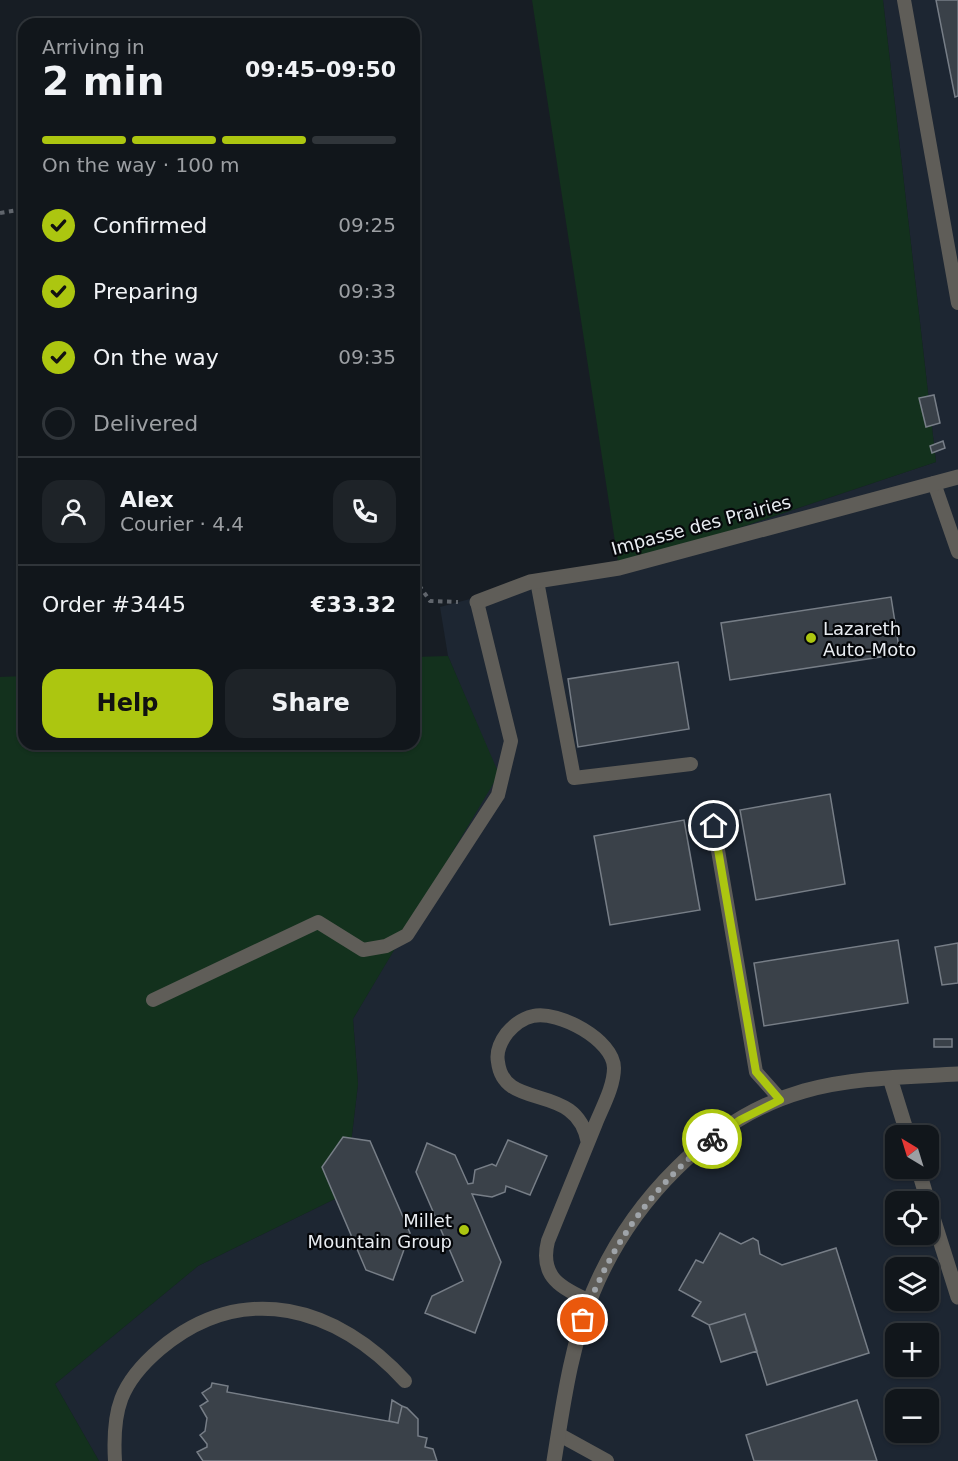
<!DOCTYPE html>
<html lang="en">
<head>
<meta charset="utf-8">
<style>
  :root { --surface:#11161b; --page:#1e2328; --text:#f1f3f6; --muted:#9c9fa3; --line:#30353a; --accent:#acc610 }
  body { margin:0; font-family:"DejaVu Sans",sans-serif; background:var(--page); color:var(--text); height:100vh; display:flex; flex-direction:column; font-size:22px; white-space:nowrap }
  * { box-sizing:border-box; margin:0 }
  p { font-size:20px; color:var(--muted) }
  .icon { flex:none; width:33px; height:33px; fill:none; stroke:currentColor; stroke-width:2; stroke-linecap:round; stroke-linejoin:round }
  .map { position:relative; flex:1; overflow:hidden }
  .sheet { position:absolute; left:18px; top:18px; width:402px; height:732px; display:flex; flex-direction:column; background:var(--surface); border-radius:18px; box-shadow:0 2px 4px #0004,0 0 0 2px var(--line) }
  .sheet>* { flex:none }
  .needle { width:39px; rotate:322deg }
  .buttons { position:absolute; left:885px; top:1125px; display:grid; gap:12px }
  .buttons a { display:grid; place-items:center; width:54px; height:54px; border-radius:12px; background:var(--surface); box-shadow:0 2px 4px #0004,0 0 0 2px var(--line); font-size:30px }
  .pin { position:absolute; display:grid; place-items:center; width:51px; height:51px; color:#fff; margin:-26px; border:3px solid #fff; border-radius:50%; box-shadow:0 2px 6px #0007 }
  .courier { position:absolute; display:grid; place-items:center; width:60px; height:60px; margin:-30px; border:4px solid #acc610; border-radius:50%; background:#fff; color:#222; box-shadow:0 2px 8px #0007 }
  .headline em { font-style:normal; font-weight:800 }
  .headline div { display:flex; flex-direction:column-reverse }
  .headline { display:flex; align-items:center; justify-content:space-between; height:102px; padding:0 24px }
  h1 { font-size:39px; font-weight:800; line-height:45px }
  .bar { display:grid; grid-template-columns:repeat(4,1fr); gap:9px 6px; align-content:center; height:72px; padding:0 24px }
  .bar i { height:8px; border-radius:4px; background:var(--line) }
  .bar .current { background:var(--accent) }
  .bar p { grid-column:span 4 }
  .line { display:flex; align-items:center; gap:15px; padding:0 24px; border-top:2px solid var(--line) }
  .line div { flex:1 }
  .round { display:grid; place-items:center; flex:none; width:63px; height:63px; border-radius:18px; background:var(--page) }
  ol { padding:0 24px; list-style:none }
  li { display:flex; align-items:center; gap:18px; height:66px }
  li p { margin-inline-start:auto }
  li .icon { padding:6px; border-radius:50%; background:var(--accent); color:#111; stroke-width:4 }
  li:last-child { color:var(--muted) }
  li i { width:33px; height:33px; border:3px solid var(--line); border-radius:50% }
  .cta { display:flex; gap:12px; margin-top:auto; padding:12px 24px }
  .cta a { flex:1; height:69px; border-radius:18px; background:var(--accent); color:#111; font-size:24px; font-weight:800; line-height:69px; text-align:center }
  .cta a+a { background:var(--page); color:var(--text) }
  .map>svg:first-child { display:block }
  .built { fill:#1d2632; fill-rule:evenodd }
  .green { fill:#13311d }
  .building { fill:#3a4149; stroke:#777e87; stroke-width:1.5 }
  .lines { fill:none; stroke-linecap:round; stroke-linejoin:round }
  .path { stroke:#60656c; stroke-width:4; stroke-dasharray:4.5 4.5; stroke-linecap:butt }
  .lane { stroke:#5f5d58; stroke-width:14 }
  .street { stroke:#5f5d58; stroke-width:15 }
  .done { stroke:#9fa4a9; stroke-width:6; stroke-dasharray:0 10.8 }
  .route { stroke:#acc610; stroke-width:8 }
  .poi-dot { fill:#acc610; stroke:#05070a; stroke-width:2 }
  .labels { text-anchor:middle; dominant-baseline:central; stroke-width:4.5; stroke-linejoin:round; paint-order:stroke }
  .street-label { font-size:18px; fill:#e8ecf1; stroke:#05070a }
  .poi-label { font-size:18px; fill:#e8ecf1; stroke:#05070a; text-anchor:start }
</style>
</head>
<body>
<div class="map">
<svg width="958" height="1461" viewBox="0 0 958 1461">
  <rect width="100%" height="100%" fill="#171d24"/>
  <path class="built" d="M883,0H958V1461H99L55,1384L198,1266L345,1194L358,1084L353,1019L498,774L448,656L440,607L537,581L619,568L936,462ZM896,1136H928V1168H896ZM896,1202H928V1234H896ZM896,1268H928V1300H896ZM896,1334H928V1366H896ZM896,1400H928V1432H896Z"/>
  <path class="green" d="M532,0H883L936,462L619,568Z
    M448,656L499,774L353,1019L358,1084L345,1194L198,1266L55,1384L99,1461H0V677L24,676V744H414V657Z"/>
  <path class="building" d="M936,0H958V96L955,97Z
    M934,395L940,423L926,427L919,398Z
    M943,441L945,448L932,453L930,446Z
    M891,597L900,654L730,680L721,623Z
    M678,662L689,729L578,747L568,679Z
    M830,794L845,884L756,900L740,810Z
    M684,820L700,910L610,925L594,836Z
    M898,940L908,1003L764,1026L754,963Z
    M958,943V983L942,985L935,947Z
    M934,1039H952V1047H934Z
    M343,1137L370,1141L410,1233L393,1280L366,1270L322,1167Z
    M508,1140L547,1156L530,1195L506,1186L505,1192L492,1197L472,1194L501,1262L475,1333L425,1313L432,1296L463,1281L416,1172L427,1143L455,1155L468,1184L473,1183L475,1170L492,1164L496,1166Z
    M720,1233L741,1244L753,1238L758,1241L760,1254L782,1265L836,1248L869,1353L767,1385L745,1314L709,1325L692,1316L701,1302L679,1290L696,1260L703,1263Z
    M745,1314L757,1351L721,1362L709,1325Z
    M212,1383L228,1386L227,1392L398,1423L402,1406L407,1408L418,1419V1436L427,1438L425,1447L433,1449L437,1461H203L197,1452L207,1447V1444L200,1435L205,1431L207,1418L200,1406L208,1401L202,1393L211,1387Z
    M392,1400L402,1406L398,1423L389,1421Z
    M857,1400L877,1461H754L746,1435Z"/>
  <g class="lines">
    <path class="path" d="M0,213L24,209
      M414,578L430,601L458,602"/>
    <path class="lane" d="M904,0L958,303
      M934,483L958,552
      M537,581L574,778L691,764
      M714,827L756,1072L780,1099
      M153,1000L318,922L363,950L386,946L407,935L498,795L511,741L477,602
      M588,1143C577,1080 504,1113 498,1062C496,1052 501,1041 507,1033C514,1025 523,1018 533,1016C558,1010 614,1040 614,1068C614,1086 603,1106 596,1123C580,1163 564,1202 548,1241C539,1277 561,1288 590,1301
      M558,1434L607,1461
      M115,1461C112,1410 120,1383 160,1349C243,1279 338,1307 405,1381"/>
    <path class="street" d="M477,602L530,582L619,568L958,477
      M890,1078L908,1136
      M918,1168L928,1202
      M928,1202L958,1297
      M554,1461C563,1405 571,1345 593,1292C630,1203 709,1118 804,1091C854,1077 907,1077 958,1074"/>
  </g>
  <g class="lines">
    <path class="done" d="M583,1320C609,1247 651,1188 712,1139"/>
    <path class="route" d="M712,1139L740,1120L780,1100L756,1072L714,826"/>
  </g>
  <g class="poi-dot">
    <circle cx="811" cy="638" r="6"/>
    <circle cx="464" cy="1230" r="6"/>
  </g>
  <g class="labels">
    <g class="street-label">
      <text transform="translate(701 525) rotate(-15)">Impasse des Prairies</text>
    </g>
    <g class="poi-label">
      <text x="823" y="628">Lazareth<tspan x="823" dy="21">Auto-Moto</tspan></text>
      <text x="452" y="1220" text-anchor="end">Millet<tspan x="452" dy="21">Mountain Group</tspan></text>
    </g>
  </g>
</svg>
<div class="buttons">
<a><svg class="needle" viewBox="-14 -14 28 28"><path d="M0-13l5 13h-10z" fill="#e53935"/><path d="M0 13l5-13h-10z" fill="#9c9fa3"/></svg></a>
<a><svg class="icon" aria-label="locate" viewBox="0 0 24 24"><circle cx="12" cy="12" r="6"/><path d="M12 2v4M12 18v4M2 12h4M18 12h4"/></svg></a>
<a><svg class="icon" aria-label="layers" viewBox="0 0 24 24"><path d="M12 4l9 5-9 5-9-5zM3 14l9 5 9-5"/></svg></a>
<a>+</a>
<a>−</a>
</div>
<div class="pin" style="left:583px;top:1320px;background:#ea580c"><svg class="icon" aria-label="bag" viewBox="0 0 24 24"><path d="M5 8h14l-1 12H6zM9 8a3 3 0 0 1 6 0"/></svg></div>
<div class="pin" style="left:714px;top:826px;background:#1f2937"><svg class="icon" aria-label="home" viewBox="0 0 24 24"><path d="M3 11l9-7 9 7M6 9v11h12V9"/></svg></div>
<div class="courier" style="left:712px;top:1139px"><svg class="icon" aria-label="bike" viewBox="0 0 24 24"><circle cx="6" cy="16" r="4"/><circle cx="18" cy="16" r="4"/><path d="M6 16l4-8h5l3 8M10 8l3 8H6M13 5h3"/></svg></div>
<section class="sheet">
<div class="headline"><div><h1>2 min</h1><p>Arriving in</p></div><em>09:45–09:50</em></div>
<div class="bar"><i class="current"></i><i class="current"></i><i class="current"></i><i></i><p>On the way · 100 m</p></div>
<ol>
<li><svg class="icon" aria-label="check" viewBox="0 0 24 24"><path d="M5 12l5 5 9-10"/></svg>Confirmed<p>09:25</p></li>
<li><svg class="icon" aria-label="check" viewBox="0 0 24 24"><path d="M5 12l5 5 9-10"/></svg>Preparing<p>09:33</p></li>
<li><svg class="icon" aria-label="check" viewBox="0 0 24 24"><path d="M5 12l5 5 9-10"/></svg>On the way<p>09:35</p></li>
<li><i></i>Delivered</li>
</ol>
<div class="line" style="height:108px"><a class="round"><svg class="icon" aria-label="person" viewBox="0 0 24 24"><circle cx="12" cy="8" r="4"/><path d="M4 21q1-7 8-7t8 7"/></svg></a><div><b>Alex</b><p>Courier · 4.4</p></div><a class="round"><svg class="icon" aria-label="phone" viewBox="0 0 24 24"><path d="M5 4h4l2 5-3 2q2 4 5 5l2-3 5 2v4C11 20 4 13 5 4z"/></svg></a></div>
<div class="line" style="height:78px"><div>Order #3445</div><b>€33.32</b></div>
<div class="cta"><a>Help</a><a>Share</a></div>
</section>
</div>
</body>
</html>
